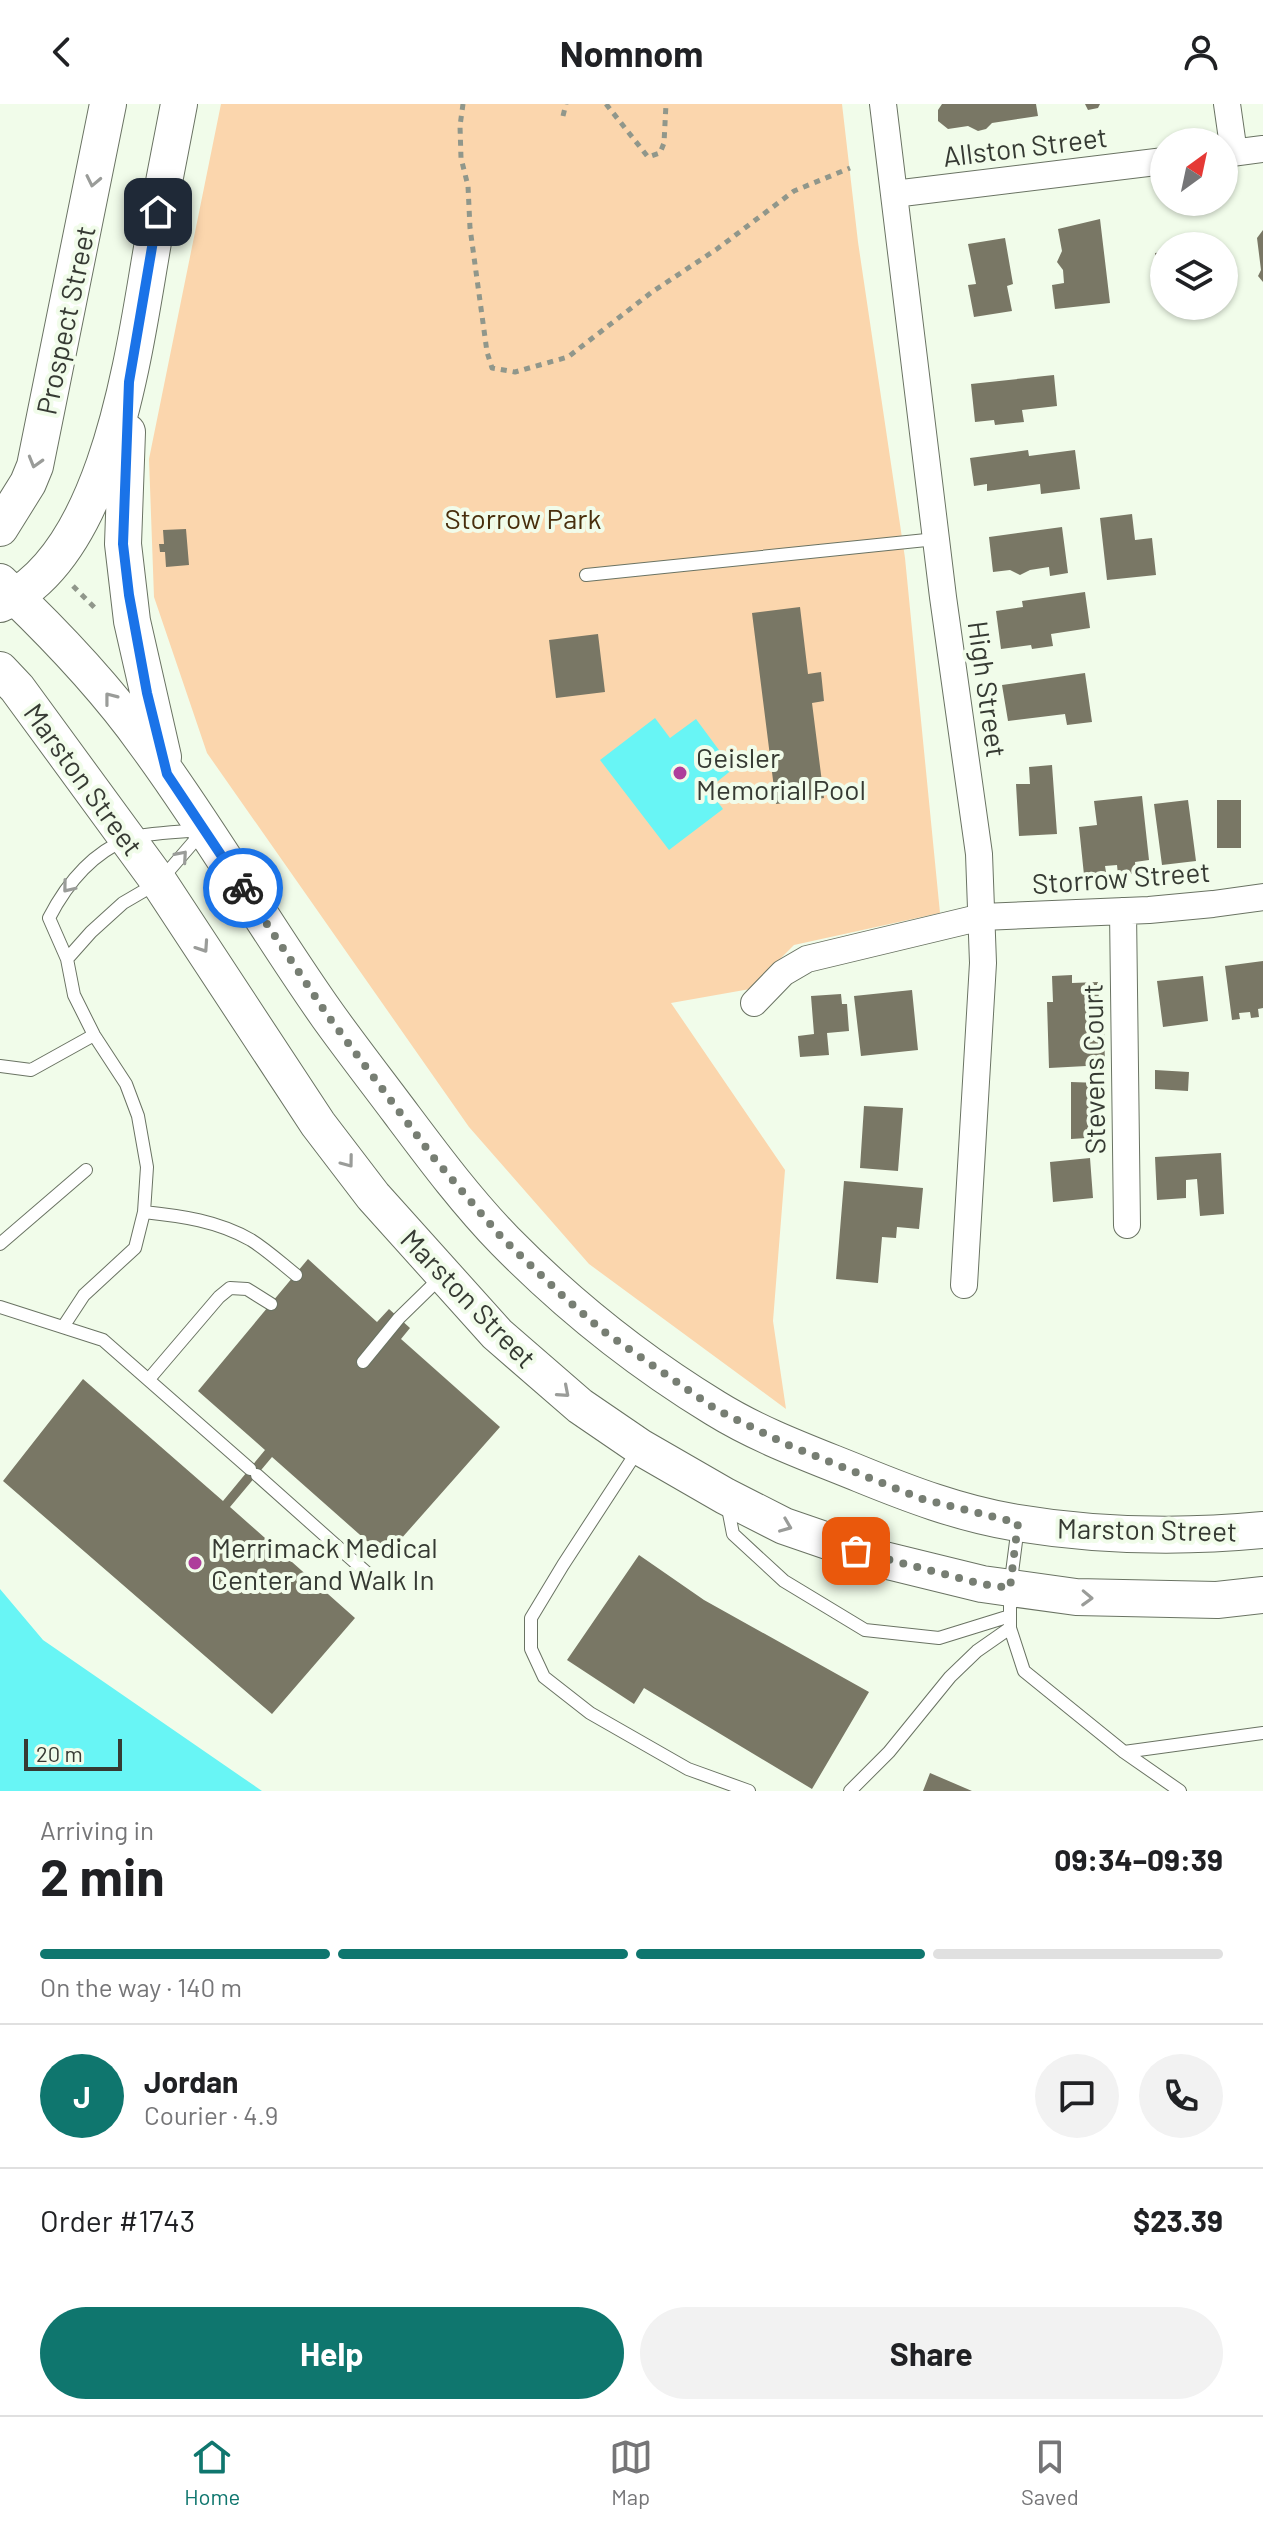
<!DOCTYPE html>
<html lang="en">
<head>
<meta charset="utf-8">
<style>
  :root { --surface:#fff; --page:#f2f2f2; --text:#202124; --muted:#757577; --line:#e0e0e0; --accent:#0f766e }
  body { margin:0; font-family:Barlow,sans-serif; background:var(--page); color:var(--text); height:100vh; display:flex; flex-direction:column; font-size:30px; white-space:nowrap }
  * { box-sizing:border-box; margin:0 }
  p { font-size:26px; color:var(--muted) }
  .icon { flex:none; width:44px; height:44px; fill:none; stroke:currentColor; stroke-width:2; stroke-linecap:round; stroke-linejoin:round }
  .map { position:relative; height:1687px; overflow:hidden }
  .details { display:flex; flex-direction:column; background:var(--surface); flex:1 }
  .details>* { flex:none }
  .needle { width:52px; rotate:33deg }
  .tools { position:absolute; left:1150px; top:24px; display:grid; gap:16px }
  .tools a { display:grid; place-items:center; width:88px; height:88px; border-radius:50%; background:var(--surface); box-shadow:0 2px 6px #0004; font-size:40px }
  .scale { position:absolute; left:24px; bottom:20px; width:98px; box-sizing:border-box; padding-left:8px; border:4px solid #363a33; border-top:0; font-size:22px; line-height:28px; white-space:nowrap; color:#363a33; -webkit-text-stroke:6px #f1fcea; paint-order:stroke }
  .pin { position:absolute; display:grid; place-items:center; width:68px; height:68px; color:#fff; margin:-34px; border-radius:16px; box-shadow:0 4px 12px #0006 }
  .courier { position:absolute; display:grid; place-items:center; width:80px; height:80px; margin:-40px; border:6px solid #1a73e8; border-radius:50%; background:#fff; color:#222; box-shadow:0 2px 10px #0007 }
  .headline em { font-style:normal; font-weight:700 }
  .headline div { display:flex; flex-direction:column-reverse }
  .headline { display:flex; align-items:center; justify-content:space-between; height:136px; padding:0 40px }
  h1 { font-size:52px; font-weight:700; line-height:60px }
  .bar { display:grid; grid-template-columns:repeat(4,1fr); gap:12px 8px; align-content:center; height:96px; padding:0 40px }
  .bar i { height:10px; border-radius:6px; background:var(--line) }
  .bar .active { background:var(--accent) }
  .bar p { grid-column:span 4 }
  .line { display:flex; align-items:center; gap:20px; padding:0 40px; border-top:2px solid var(--line) }
  .line div { flex:1 }
  .round { display:grid; place-items:center; flex:none; width:84px; height:84px; border-radius:42px; background:var(--page) }
  .cta { display:flex; gap:16px; margin-top:auto; padding:16px 40px }
  .cta a { flex:1; height:92px; border-radius:48px; background:var(--accent); color:#fff; font-size:32px; font-weight:700; line-height:92px; text-align:center }
  .cta a+a { background:var(--page); color:var(--text) }
  header { display:flex; justify-content:space-between; align-items:center; height:104px; padding:0 40px; background:var(--surface); font-size:36px; font-weight:700 }
  .dock { display:flex; justify-content:space-around; align-items:center; height:112px; border-top:2px solid var(--line); background:var(--surface); font-size:22px; color:var(--muted) }
  .dock a { display:grid; justify-items:center; gap:4px }
  .dock .active { color:var(--accent) }
  .map>svg:first-child { display:block }
  .green { fill:#fbd6ad }
  .water { fill:#68f5f5 }
  .building { fill:#797765 }
  .lines { fill:none; stroke-linecap:round; stroke-linejoin:round }
  .service-casing { stroke:#6a7363; stroke-width:14 }
  .minor-casing { stroke:#6a7363; stroke-width:28 }
  .secondary-casing { stroke:#6a7363; stroke-width:38 }
  .path { stroke:#90978b; stroke-width:5; stroke-dasharray:6 6; stroke-linecap:butt }
  .service { stroke:#fff; stroke-width:12 }
  .minor { stroke:#fff; stroke-width:26 }
  .secondary { stroke:#fff; stroke-width:36 }
  .oneway { stroke:#9a9c99 }
  .done { stroke:#777e73; stroke-width:8; stroke-dasharray:0 14.4 }
  .route { stroke:#1a73e8; stroke-width:10 }
  .poi-dot { fill:#ae3e9b; stroke:#f1fcea; stroke-width:3 }
  .labels { text-anchor:middle; dominant-baseline:central; stroke-width:8; stroke-linejoin:round; paint-order:stroke }
  .street-label { font-size:28px; fill:#363a33; stroke:#f1fcea }
  .park-label { font-size:28px; fill:#482e0c; stroke:#f1fcea }
  .poi-label { font-size:28px; fill:#363a33; stroke:#f1fcea; text-anchor:start }
</style>
</head>
<body>
<header><svg class="icon" aria-label="back" viewBox="0 0 24 24"><path d="M15 5l-7 7 7 7"/></svg>Nomnom<svg class="icon" aria-label="person" viewBox="0 0 24 24"><circle cx="12" cy="8" r="4"/><path d="M4 21q1-7 8-7t8 7"/></svg></header>
<div class="map">
<svg width="1263" height="1687" viewBox="0 0 1263 1687">
  <rect width="100%" height="100%" fill="#f1fcea"/>
  <path class="green" d="M221,0H842L858,138L905,454L940,809L794,841L750,885L671,899L785,1066L773,1217L786,1305L589,1160L469,1023L207,649L154,493L149,355Z"/>
  <path class="water" d="M655,614L670,634L696,615L733,665L708,685L723,705L669,746L600,656Z
    M0,1485L43,1536L262,1687H0Z"/>
  <path class="building" d="M942,0H1036L1038,12L992,19L986,25L978,27L968,22L948,25L938,17V6Z
    M1085,0H1100L1098,4L1088,6Z
    M1100,115L1110,199L1055,205L1052,181L1064,179L1063,166L1057,158L1062,147L1058,125Z
    M1263,126V178L1258,172L1261,166L1257,134Z
    M1005,134L1013,180L1007,182L1012,207L974,213L968,181L976,180L968,140Z
    M1164,148V191H1160L1155,149Z
    M1054,271L1057,302L1022,306L1024,318L995,321L994,316L975,318L971,280Z
    M1028,346L1029,352L1075,346L1080,385L1041,390L1040,380L987,387V380L974,382L970,354Z
    M1132,410L1135,436L1152,434L1156,471L1107,476L1100,414Z
    M1062,423L1068,469L1050,472L1049,463L1030,466L1020,471L1010,466L993,468L989,433Z
    M186,425L189,461L166,463L165,448H160L159,440H164L163,426Z
    M1085,488L1090,524L1051,530L1053,542L1032,545L1031,541L1001,545L996,507L1023,503L1022,497Z
    M800,503L808,570L821,568L824,597L812,599L824,694L776,700L752,509Z
    M598,530L605,588L556,594L549,536Z
    M1085,569L1092,618L1067,621L1065,610L1008,617L1002,581Z
    M1052,661L1057,730L1019,732L1016,680H1030L1029,663Z
    M1142,692L1149,756L1135,758L1136,769L1118,771L1117,761L1105,762L1106,768L1084,771L1079,723L1097,721L1094,697Z
    M1188,696L1196,757L1162,761L1154,700Z
    M1217,696H1241V744H1217Z
    M1263,857V904L1258,905L1259,913L1251,914L1250,908L1239,909L1240,915L1232,916L1225,862Z
    M1072,871V879L1098,878L1099,896L1094,897L1095,922H1104L1105,961L1049,964L1047,898H1053L1052,872Z
    M1203,872L1208,917L1163,923L1157,877Z
    M912,886L918,946L861,952L854,892Z
    M841,890L842,900H847L849,927L827,929L829,951L800,953L798,932L814,930L811,892Z
    M1155,966L1189,968L1188,987L1155,985Z
    M1071,978L1100,979L1103,1033L1071,1035Z
    M864,1002L903,1004L898,1067L860,1064Z
    M1221,1049L1224,1110L1200,1112L1197,1075L1186,1076V1094L1157,1096L1155,1053Z
    M1090,1054L1093,1094L1053,1098L1050,1058Z
    M844,1077L923,1084L919,1125L897,1123L896,1134L882,1133L878,1179L836,1175Z
    M308,1155L377,1218L389,1205L410,1224L401,1235L500,1323L385,1453L272,1353L230,1403L355,1514L272,1610L3,1377L83,1275L223,1397L265,1346L198,1287Z
    M639,1451L704,1496L869,1588L812,1685L644,1584L634,1600L567,1556Z
    M930,1669L972,1687H923Z"/>
  <g class="lines">
    <defs>
      <path id="service" d="M586,471L936,435
        M67,855L91,828L123,799L159,778L203,727
        M0,962L31,966L94,931
        M144,1108C182,1112 218,1117 251,1136C267,1146 281,1159 296,1171
        M0,1140L86,1066
        M0,1203L103,1236L250,1365
        M63,1223L84,1191L135,1144L144,1108L147,1063L138,1012L126,980L94,931L74,891L67,855L49,814C66,781 91,750 127,735C142,729 183,728 201,726
        M363,1258L399,1214L441,1173
        M149,1275L219,1193L230,1184L247,1185L271,1200
        M638,1346L563,1461L531,1514V1545L544,1573L590,1609L688,1665L749,1687
        M257,1371L367,1469
        M727,1399L733,1430L784,1477L865,1526L939,1534L1010,1512
        M1018,1422L1010,1484V1524L1024,1567L1124,1648L1180,1687
        M1124,1648L1263,1629
        M850,1687L889,1648L950,1573L977,1547L1010,1524"/>
      <path id="minor" d="M883,0L943,493L979,750L983,859L964,1181
        M1227,0L1234,49
        M1224,50L1263,45
        M894,90L1164,57
        M1123,807L1127,1121
        M754,899L783,869L807,855L982,813L1149,806L1213,800L1263,793"/>
      <path id="secondary" d="M127,328L123,440L132,517L163,653
        M0,424L28,379L35,362L108,0
        M0,478C53,528 104,581 146,640C211,728 265,823 328,912C351,944 375,975 399,1007C432,1051 466,1097 505,1137C568,1201 638,1257 715,1304C760,1332 811,1350 860,1370C909,1390 959,1409 1012,1418C1095,1432 1180,1434 1263,1426
        M0,500C109,453 134,247 152,144C160,96 170,48 179,0
        M0,566L17,584L159,778L318,1020L373,1092L497,1230L580,1302L640,1343L725,1392L784,1422L880,1455L982,1480L1076,1493L1217,1496L1263,1491"/>
    </defs>
    <use href="#service" class="service-casing"/>
    <use href="#minor" class="minor-casing"/>
    <use href="#secondary" class="secondary-casing"/>
    <path class="path" d="M463,0L460,22L461,54L468,82L470,124L487,248L492,264L515,268L568,253L652,188L717,145L794,87L850,64
      M606,0L648,53L660,49L664,39L666,0
      M563,12L566,0
      M73,482L97,506"/>
    <use href="#service" class="service"/>
    <use href="#minor" class="minor"/>
    <use href="#secondary" class="secondary"/>
  </g>
  <defs><path id="oneway-chevron" d="M-2-3.5L2.5 0L-2 3.5" fill="none" stroke-width="1.6" stroke-linecap="round" stroke-linejoin="round" transform="scale(2)"/></defs>
  <g class="oneway">
    <use href="#oneway-chevron" transform="translate(93 77) rotate(102)"/>
    <use href="#oneway-chevron" transform="translate(35 358) rotate(106)"/>
    <use href="#oneway-chevron" transform="translate(110 594) rotate(-128)"/>
    <use href="#oneway-chevron" transform="translate(182 752) rotate(-49)"/>
    <use href="#oneway-chevron" transform="translate(68 783) rotate(129)"/>
    <use href="#oneway-chevron" transform="translate(203 843) rotate(56)"/>
    <use href="#oneway-chevron" transform="translate(348 1058) rotate(53)"/>
    <use href="#oneway-chevron" transform="translate(564 1288) rotate(41)"/>
    <use href="#oneway-chevron" transform="translate(786 1422) rotate(22)"/>
    <use href="#oneway-chevron" transform="translate(1087 1494) rotate(2)"/>
  </g>
  <g class="lines">
    <path class="done" d="M243,784L328,912L433,1053L502,1134L566,1195L603,1227L717,1306L788,1341L922,1395L1018,1419L1010,1484L982,1480L856,1447"/>
    <path class="route" d="M158,108L129,278L123,440L129,491L147,589L167,670L243,784"/>
  </g>
  <g class="poi-dot">
    <circle cx="680" cy="669" r="8"/>
    <circle cx="195" cy="1459" r="8"/>
  </g>
  <g class="labels">
    <g class="street-label">
      <text transform="translate(1025 42) rotate(-7)">Allston Street</text>
      <text transform="translate(65 216) rotate(-78)">Prospect Street</text>
      <text transform="translate(988 585) rotate(82)">High Street</text>
      <text transform="translate(84 675) rotate(54)">Marston Street</text>
      <text transform="translate(1121 773) rotate(-4)">Storrow Street</text>
      <text transform="translate(1093 965) rotate(-91)">Stevens Court</text>
      <text transform="translate(469 1194) rotate(46)">Marston Street</text>
      <text transform="translate(1147 1425) rotate(1)">Marston Street</text>
    </g>
    <g class="park-label">
      <text x="523" y="414">Storrow Park</text>
    </g>
    <g class="poi-label">
      <text x="696" y="653">Geisler<tspan x="696" dy="32">Memorial Pool</tspan></text>
      <text x="211" y="1443">Merrimack Medical<tspan x="211" dy="32">Center and Walk In</tspan></text>
    </g>
  </g>
</svg>
<div class="tools">
<a><svg class="needle" viewBox="-14 -14 28 28"><path d="M0-13l5 13h-10z" fill="#e53935"/><path d="M0 13l5-13h-10z" fill="#757577"/></svg></a>
<a><svg class="icon" aria-label="layers" viewBox="0 0 24 24"><path d="M12 4l9 5-9 5-9-5zM3 14l9 5 9-5"/></svg></a>
</div>
<div class="scale">20 m</div>
<div class="pin" style="left:856px;top:1447px;background:#ea580c"><svg class="icon" aria-label="bag" viewBox="0 0 24 24"><path d="M5 8h14l-1 12H6zM9 8a3 3 0 0 1 6 0"/></svg></div>
<div class="pin" style="left:158px;top:108px;background:#1f2937"><svg class="icon" aria-label="home" viewBox="0 0 24 24"><path d="M3 11l9-7 9 7M6 9v11h12V9"/></svg></div>
<div class="courier" style="left:243px;top:784px"><svg class="icon" aria-label="bike" viewBox="0 0 24 24"><circle cx="6" cy="16" r="4"/><circle cx="18" cy="16" r="4"/><path d="M6 16l4-8h5l3 8M10 8l3 8H6M13 5h3"/></svg></div>
</div>
<section class="details">
<div class="headline"><div><h1>2 min</h1><p>Arriving in</p></div><em>09:34–09:39</em></div>
<div class="bar"><i class="active"></i><i class="active"></i><i class="active"></i><i></i><p>On the way · 140 m</p></div>
<div class="line" style="height:144px"><b class="round" style="background:var(--accent);color:#fff">J</b><div><b>Jordan</b><p>Courier · 4.9</p></div><a class="round"><svg class="icon" aria-label="chat" viewBox="0 0 24 24"><path d="M4 5h16v11H9l-5 4z"/></svg></a><a class="round"><svg class="icon" aria-label="phone" viewBox="0 0 24 24"><path d="M5 4h4l2 5-3 2q2 4 5 5l2-3 5 2v4C11 20 4 13 5 4z"/></svg></a></div>
<div class="line" style="height:104px"><div>Order #1743</div><b>$23.39</b></div>
<div class="cta"><a>Help</a><a>Share</a></div>
</section>
<nav class="dock">
<a class="active"><svg class="icon" aria-label="home" viewBox="0 0 24 24"><path d="M3 11l9-7 9 7M6 9v11h12V9"/></svg>Home</a>
<a><svg class="icon" aria-label="map" viewBox="0 0 24 24"><path d="M3 6l6-2 6 2 6-2v14l-6 2-6-2-6 2zM9 4v14M15 6v14"/></svg>Map</a>
<a><svg class="icon" aria-label="saved" viewBox="0 0 24 24"><path d="M7 4h10v16l-5-4-5 4z"/></svg>Saved</a>
</nav>
</body>
</html>
